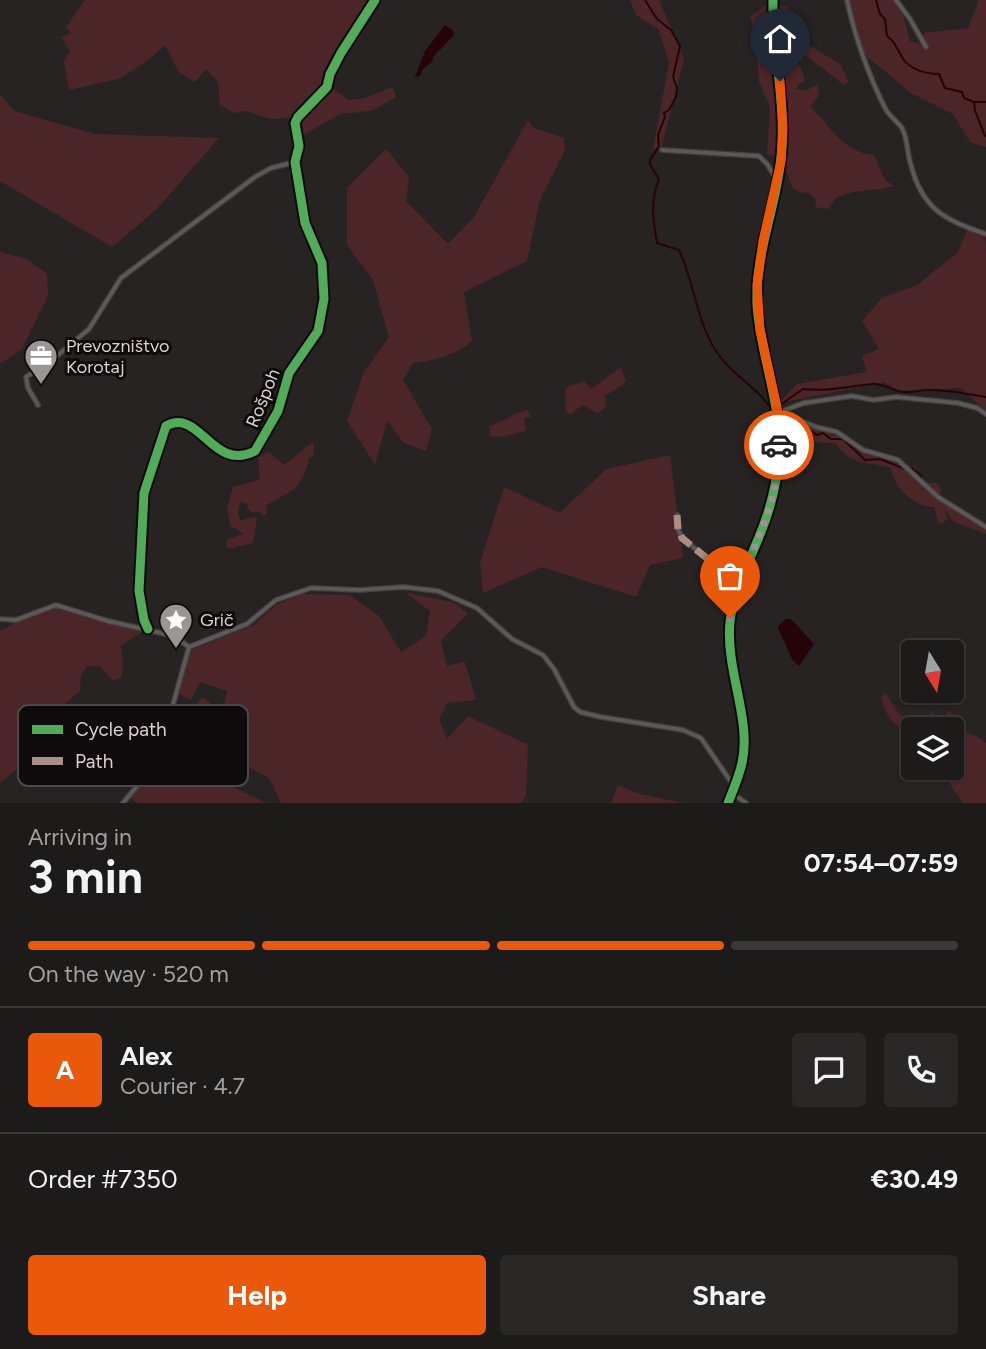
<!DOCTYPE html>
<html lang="en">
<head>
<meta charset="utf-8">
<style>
  :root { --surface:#1d1a1a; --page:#2a2727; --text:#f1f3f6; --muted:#a0a1a2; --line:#3b3839; --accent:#ea580c }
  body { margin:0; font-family:Figtree,sans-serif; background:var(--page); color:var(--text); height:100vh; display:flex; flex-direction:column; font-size:26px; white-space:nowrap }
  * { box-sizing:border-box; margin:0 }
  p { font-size:23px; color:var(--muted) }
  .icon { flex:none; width:38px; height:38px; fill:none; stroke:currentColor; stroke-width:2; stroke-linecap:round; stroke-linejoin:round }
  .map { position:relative; height:803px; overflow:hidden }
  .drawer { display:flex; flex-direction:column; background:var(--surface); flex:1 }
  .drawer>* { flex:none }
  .needle { width:46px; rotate:169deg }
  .buttons { position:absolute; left:901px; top:640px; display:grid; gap:14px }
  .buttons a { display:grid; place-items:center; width:63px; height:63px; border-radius:7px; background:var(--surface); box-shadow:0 2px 5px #0004,0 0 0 2px var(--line); font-size:35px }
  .pin { position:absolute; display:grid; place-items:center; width:60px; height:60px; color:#fff; margin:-72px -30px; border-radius:50% 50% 50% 0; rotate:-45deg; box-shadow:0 0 7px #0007 }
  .pin .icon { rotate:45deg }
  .courier { position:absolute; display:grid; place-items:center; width:70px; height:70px; margin:-35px; border:5px solid #ea580c; border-radius:50%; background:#fff; color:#222; box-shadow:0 2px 9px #0007 }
  .overview em { font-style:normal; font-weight:700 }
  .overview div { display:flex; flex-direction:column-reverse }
  .overview { display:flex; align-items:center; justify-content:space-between; height:119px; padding:0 28px }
  h1 { font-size:46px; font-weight:700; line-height:52px }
  .bar { display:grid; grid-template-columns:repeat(4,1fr); gap:10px 7px; align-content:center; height:84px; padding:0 28px }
  .bar i { height:9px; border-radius:5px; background:var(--line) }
  .bar .on { background:var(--accent) }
  .bar p { grid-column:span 4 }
  .line { display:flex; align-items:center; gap:18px; padding:0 28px; border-top:2px solid var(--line) }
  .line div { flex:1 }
  .round { display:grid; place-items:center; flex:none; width:74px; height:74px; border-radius:7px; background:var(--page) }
  .cta { display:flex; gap:14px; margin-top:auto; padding:14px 28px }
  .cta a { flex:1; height:80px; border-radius:7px; background:var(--accent); color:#fff; font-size:28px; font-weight:700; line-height:80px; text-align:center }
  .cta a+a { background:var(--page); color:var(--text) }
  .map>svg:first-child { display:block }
  .green { fill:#4c2529 }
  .water { fill:#260307 }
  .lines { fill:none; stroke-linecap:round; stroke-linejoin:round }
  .stream { stroke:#260307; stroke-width:2 }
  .street-casing { stroke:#444040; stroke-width:6 }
  .secondary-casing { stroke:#444040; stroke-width:8 }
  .street { stroke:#5c5959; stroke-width:3.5 }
  .secondary { stroke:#655d5e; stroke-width:5 }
  .quiet { stroke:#ac8f84; stroke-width:7; stroke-dasharray:14 7; stroke-linecap:butt }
  .cycleway-casing { stroke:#0f0b0c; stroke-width:13 }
  .cycleway { stroke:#51ab58; stroke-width:9 }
  .done { stroke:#9b9595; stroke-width:7; stroke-dasharray:0 12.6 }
  .route { stroke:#ea580c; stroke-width:9 }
  .labels { text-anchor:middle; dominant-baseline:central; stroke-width:6; stroke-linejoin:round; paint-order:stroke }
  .poi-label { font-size:18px; fill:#d9d3d3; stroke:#0f0b0c; text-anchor:start }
  .street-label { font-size:18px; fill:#d9d3d3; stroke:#0f0b0c }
  .key { fill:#0f0b0c; stroke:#4c4748; stroke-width:2 }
  .key-label { font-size:19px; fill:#d9d3d3 }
</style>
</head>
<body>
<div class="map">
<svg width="986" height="803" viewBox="0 0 986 803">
  <rect width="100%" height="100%" fill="#272323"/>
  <path class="green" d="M85,0H372L358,25L337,55L339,68L333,88L348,100L364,98L393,87L396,97L371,111L340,114L304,135L295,129L289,118L269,119L246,111L234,113L220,105L218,82L206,69L195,82L179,73L165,45L148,60L121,78L69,90L64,61L70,51L61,37L71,33L66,27Z
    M630,0H659L684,59L661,149H653L669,63L659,30L636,15Z
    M843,0H893L903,15L910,41L924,45V33L968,28L979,0H986V147L970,142L953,114L911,93L864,54L852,10Z
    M766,5L778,110L775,155L767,154L770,107L759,82L755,35L750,17Z
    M781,6H788L792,24L789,32L796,34L790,45L805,43L840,64L849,81L844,85L802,52H794L792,60L801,67L805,82L799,83L796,89L807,90L819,84L818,97L810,106C831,127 843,152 874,155L885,180L894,186C878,191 846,190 835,199C832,202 831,206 828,209L815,207L816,200L808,192L802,193L793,189L783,164L784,98L776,39L775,12Z
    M0,94L14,111L95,134L219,138L157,209L112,247L0,181Z
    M528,120L534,128L564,138L565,151L540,200L527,261L464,292L472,341C454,356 436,360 413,363L403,380L432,429L426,451L404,443L387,421L375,465L347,421L364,372L389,337L373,280L347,245V188L386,149L409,177L406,201L448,244L474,217Z
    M969,226L984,230L986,253V411L961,388L899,391L884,382L779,403L797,384L867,372L862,356L879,349L862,321L882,298L917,285L958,252Z
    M0,252L27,259L47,274L48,296L22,349L0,364Z
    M621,367L626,382L605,396L606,407L598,413L582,405L571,414L566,412L565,388L584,381L591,389Z
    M528,410L531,417L524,418L526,431C514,433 500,439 490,436L489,427L520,412Z
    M780,415L817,430L844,438L860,453L899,463L903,467H915L920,483H937L941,489L940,499L986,528V534L954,522L945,510L947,520L939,524L934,507C915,508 893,487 891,468C863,460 855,468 835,443L803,442L790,430L781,433Z
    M313,442L314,456L309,458C302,492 291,489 266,506L267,514L263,516L258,511L253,513L247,509L248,504L240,501L238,512L240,520L257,517L253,543L227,549V539L243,534L230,525L227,508L233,487L260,480L258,457L269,452L284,465Z
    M670,455L683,558L650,565L636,597L542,567L483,593L480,563L504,487L560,513L606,469Z
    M406,593L452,602L468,613L441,641L447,666L465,662L476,700L447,703L439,719L447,739L468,716L528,745L526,796L522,803H281L269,778L179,732L202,697L210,703L203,727L219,731L227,691L200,682L191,700L178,694L191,650L254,625L276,605L301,594L350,595L379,616L401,652L426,636L430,611Z
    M49,608H63L135,627L143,631L121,646L123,666L121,678L112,680L100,666H87L81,676L80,691L56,712L61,751L54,757L28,760L0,783V631L31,614Z
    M886,693C898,715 901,719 926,724L932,711L941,722L948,711L958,718L950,728L977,736L986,743V803H963L946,778L937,773L936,768H952V730H914L913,734C893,726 887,718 881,697Z
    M163,754L267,803H138L129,798Z
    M618,785L639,794L684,803H611Z"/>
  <path class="water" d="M445,25L454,31V35L433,57L432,62L423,69L420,76L415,77L425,51Z
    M786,619H791L814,644L799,666L793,661L779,630L778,626Z"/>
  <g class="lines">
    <path class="stream" d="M645,0L657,19L671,30L680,46L673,77L677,88L676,97L669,110L664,113L665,117L658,135L659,146L650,160V165L659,179C650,200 653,221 657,243L679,250C694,282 696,317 714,348C729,374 759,387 773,412
      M876,0L880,14L885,19L887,36C897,43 897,50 903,59C911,70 927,74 939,74L945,88L962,92L964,98L974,102H986
      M974,102L975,111L985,136
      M783,403L803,389C827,392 849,386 873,384C883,383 894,392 905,392C912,393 919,390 927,390C946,389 966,394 986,397
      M784,420L808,429L817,435L823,433L831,439H843L865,460L880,459L905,469
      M912,468L921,476"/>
    <defs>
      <path id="street" d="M847,0C855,37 868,74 885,108C889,116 897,121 902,128C908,139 907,154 911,165C922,209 946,221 986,234
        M896,0L910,19L926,47
        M662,150L759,156L767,164L777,180
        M38,405L28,388L26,377L51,361L89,329L121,278L255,177L271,168L295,162
        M783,413L816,427L837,432L863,450L898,460L938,497L986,527
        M783,413L785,410L804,403L852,396L873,400L896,397L958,403L977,408L986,414
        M677,515L678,529L682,538L719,568L742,579
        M0,619L16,620L56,605L108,621L174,636L189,647
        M148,629L144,620L139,591L144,493L166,426C200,407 212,473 255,451L278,411L289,373L318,331L324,299L322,263L305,223L295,162L299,146L295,123L298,117L327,87L330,74L341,53L375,0
        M189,647L247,624L276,600L311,588L359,590L404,587L438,591L477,608L512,639L543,655L554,669L574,707L580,712L601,717L683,730L701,738L731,782L732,793L728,803
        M732,793L746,803
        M123,803L146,775L159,755L189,647"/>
      <path id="secondary" d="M732,793C735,783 740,773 742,763C751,719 725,669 730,622C733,592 748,564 759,537C770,511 777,483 779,455C781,403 760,355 757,304C755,253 776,208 781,158C787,105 772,53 773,0"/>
    </defs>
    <use href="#street" class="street-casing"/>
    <use href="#secondary" class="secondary-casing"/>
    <use href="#street" class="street"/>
    <use href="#secondary" class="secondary"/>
    <path class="quiet" d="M677,515L678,529L682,538L719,568L742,579"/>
    <defs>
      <path id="cycleway" d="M148,629L144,620L139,591L144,493L166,426C200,407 212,473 255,451L278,411L289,373L318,331L324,299L322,263L305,223L295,162L299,146L295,123L298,117L327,87L330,74L341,53L375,0
        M728,803C733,790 739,777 742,763C752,720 725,669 730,622C733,592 748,564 759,537C770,511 777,484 779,455C782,403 760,355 757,304C755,253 776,208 781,158C787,105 772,53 773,0"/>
    </defs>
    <use href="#cycleway" class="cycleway-casing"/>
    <use href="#cycleway" class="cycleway"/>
  </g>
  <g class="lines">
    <path class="done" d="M730,618C744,559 781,507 779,445"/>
    <path class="route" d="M779,445L778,412L760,330L757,285L763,241L781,161L783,128L780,81"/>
  </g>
  <defs>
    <symbol id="office-pin" viewBox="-11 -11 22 30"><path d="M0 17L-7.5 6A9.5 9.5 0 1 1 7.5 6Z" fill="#9b9595" stroke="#0f0b0c"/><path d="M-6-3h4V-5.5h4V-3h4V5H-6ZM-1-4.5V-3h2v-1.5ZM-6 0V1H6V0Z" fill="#fff"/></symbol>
    <symbol id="sight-pin" viewBox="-11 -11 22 30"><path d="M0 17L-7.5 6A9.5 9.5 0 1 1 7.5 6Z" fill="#9b9595" stroke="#0f0b0c"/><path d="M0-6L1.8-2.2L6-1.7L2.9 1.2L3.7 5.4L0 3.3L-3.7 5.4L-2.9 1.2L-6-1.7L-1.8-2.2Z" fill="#fff"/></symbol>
  </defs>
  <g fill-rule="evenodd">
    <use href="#office-pin" x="22" y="337" width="38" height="52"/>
    <use href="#sight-pin" x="157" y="601" width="38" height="52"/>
  </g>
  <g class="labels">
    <g class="poi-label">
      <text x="66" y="346">Prevozništvo<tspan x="66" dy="21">Korotaj</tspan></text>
      <text x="200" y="620">Grič</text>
    </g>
    <g class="street-label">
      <text transform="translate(263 398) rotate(-68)">Rošpoh</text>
    </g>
  </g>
  <rect x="18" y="705" width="230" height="81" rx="10" class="key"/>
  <rect x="32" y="725" width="31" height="9" fill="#51ab58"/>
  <rect x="32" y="757" width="31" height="8" fill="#ac8f84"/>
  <g class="key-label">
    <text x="75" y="736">Cycle path</text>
    <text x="75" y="768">Path</text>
  </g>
</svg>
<div class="buttons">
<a><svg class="needle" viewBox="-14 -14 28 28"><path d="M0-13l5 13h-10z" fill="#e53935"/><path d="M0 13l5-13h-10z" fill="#a0a1a2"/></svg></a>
<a><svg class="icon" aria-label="layers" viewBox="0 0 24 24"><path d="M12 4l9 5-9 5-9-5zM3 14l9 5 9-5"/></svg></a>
</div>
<div class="pin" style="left:730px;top:618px;background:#ea580c"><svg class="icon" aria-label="bag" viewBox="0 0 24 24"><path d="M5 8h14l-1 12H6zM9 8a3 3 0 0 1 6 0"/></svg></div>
<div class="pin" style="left:780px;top:81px;background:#1f2937"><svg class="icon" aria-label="home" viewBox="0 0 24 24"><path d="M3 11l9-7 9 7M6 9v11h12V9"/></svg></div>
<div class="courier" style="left:779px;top:445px"><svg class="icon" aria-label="car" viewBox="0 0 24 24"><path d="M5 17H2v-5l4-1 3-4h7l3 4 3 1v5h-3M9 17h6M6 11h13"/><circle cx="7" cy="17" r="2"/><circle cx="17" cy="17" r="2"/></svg></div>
</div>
<section class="drawer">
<div class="overview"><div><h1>3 min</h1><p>Arriving in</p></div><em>07:54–07:59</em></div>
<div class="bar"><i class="on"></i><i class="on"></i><i class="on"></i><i></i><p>On the way · 520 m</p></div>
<div class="line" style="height:126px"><b class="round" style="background:var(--accent);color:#fff">A</b><div><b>Alex</b><p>Courier · 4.7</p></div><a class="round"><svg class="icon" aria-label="chat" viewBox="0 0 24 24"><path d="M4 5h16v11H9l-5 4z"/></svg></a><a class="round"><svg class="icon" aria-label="phone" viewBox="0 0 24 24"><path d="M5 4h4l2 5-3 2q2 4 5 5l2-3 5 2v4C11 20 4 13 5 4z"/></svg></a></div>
<div class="line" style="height:91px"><div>Order #7350</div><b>€30.49</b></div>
<div class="cta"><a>Help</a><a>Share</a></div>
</section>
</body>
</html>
